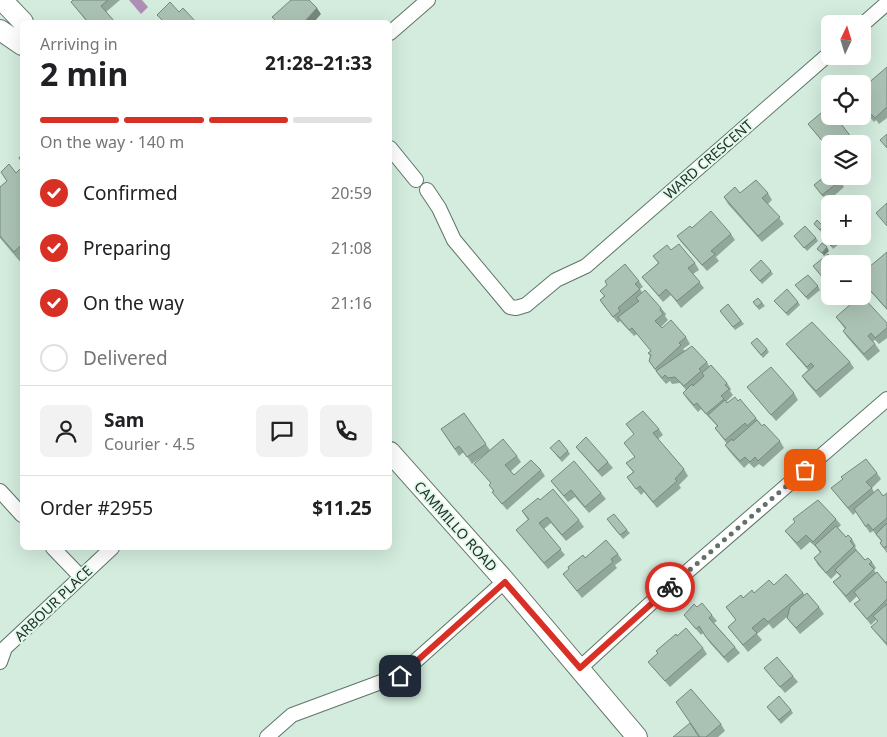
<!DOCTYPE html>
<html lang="en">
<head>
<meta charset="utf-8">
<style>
  :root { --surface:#fff; --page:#f2f2f2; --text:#202124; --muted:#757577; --line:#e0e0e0; --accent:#d93025 }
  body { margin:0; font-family:"Noto Sans",sans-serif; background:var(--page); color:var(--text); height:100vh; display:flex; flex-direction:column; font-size:19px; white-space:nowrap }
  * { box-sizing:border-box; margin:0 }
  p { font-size:16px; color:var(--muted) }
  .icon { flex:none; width:28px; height:28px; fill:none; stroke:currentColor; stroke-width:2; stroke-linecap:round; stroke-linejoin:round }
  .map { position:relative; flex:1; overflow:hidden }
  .panel { position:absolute; left:20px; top:20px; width:372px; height:530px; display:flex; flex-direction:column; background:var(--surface); border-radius:8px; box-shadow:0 5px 20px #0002 }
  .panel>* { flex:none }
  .needle { width:32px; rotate:4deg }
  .controls { position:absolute; left:821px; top:15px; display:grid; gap:10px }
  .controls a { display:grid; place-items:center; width:50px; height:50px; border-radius:8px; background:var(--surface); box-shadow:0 5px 20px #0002; font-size:25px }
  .pin { position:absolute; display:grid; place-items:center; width:42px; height:42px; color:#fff; margin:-21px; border-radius:10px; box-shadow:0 2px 8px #0006 }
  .courier { position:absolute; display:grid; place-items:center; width:50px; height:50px; margin:-25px; border:4px solid #d93025; border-radius:50%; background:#fff; color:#222; box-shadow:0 1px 6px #0007 }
  .head em { font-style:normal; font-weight:700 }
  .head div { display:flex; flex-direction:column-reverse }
  .head { display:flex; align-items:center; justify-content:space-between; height:85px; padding:0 20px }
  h1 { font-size:32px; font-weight:700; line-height:38px }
  .bar { display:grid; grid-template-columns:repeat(4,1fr); gap:8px 5px; align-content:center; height:60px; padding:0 20px }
  .bar i { height:6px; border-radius:4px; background:var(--line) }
  .bar .active { background:var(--accent) }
  .bar p { grid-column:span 4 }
  .line { display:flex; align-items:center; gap:12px; padding:0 20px; border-top:1px solid var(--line) }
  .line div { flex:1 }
  .round { display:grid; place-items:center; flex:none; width:52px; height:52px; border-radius:8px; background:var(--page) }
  ol { padding:0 20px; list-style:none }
  li { display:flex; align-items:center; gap:15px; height:55px }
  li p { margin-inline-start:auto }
  li .icon { padding:5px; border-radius:50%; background:var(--accent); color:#fff; stroke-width:4 }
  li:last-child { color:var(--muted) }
  li i { width:28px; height:28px; border:2px solid var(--line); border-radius:50% }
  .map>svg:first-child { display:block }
  .water { fill:#ae8eb5 }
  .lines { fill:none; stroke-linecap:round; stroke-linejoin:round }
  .street-casing { stroke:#5f7568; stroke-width:16 }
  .secondary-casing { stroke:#5f7568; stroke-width:22 }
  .street { stroke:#fff; stroke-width:14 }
  .secondary { stroke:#fff; stroke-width:20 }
  .wall { fill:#92a79b }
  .shaded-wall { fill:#77887e }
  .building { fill:#aac2b4; stroke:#77887e }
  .done { stroke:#637169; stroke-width:5; stroke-dasharray:0 9 }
  .route { stroke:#d93025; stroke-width:6 }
  .labels { text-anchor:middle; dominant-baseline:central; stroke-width:4; stroke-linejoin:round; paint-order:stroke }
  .street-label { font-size:14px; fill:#262f2a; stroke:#e0f9ea }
</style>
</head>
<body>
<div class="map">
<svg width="887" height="737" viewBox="0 0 887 737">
  <rect width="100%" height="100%" fill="#d3ecdd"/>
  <path class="water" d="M129,0H142L148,7L141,14Z"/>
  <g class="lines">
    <defs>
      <path id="street" d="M862,25L887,3
        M390,33L428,0
        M390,148L416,180
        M427,190L439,208L454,240L510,307L516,308L526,305L556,280L586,266L830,53
        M0,491L22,515
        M53,548L80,576
        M0,662L5,648L112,548
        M580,668L651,603L887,399
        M267,737L292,715L400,675L505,581"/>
      <path id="secondary" d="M2,0L23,22
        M0,30L22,45
        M390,452L505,581L637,737"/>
    </defs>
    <use href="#street" class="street-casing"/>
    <use href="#secondary" class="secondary-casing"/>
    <use href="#street" class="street"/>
    <use href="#secondary" class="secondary"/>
  </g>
  <path class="wall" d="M73,0H120L106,12L115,22H87L71,2Z
    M887,68V118L879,124L876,120L874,122L862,109V84L866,85Z
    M835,116L856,144H830V151L808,124Z
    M22,167V264L0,238V187L7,181L1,172L16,173Z
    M840,181L844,187L827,202L814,185Z
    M768,193L772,200L768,204L784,224L762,242L728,204L724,197Z
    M814,224L823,226L833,236L839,244L833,249L821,234L822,233Z
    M692,228L731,234L735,240L716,257L719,261L707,271L681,242L677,236Z
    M794,236L816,238L818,241L807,251Z
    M671,250L695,263L699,270L693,274L704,288L681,308L671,295L663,302L642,277L658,263L653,256Z
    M887,252V310L862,282V273Z
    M830,264V279L827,282L813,266Z
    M750,270L771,271L773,274L762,284Z
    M605,281H639L643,287L640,289L642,292L661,308L666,314L665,316L668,320L661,327L686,337L690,344L683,349L685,351L707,362L709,366L727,383L731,389L730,391L733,395L726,402L727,403L738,401L756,418L762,426L780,441L784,448L763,467L759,464L754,468L749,463L744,468L730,452L725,445L727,444L715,428L717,426L701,409L698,412L687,399L683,393L686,390L680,383L672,384L670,381L666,384L660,377L649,361L650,356L648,353L651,351L637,334L634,336L620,321L618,323L604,306L600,300L604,296L600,291L607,285Z
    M795,285L818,286L820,290L808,300Z
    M758,298L765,306L759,310L753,302Z
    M774,301L798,302L800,305L788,316Z
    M728,304L744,324L735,330L720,311Z
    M836,317L887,323V338L879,344L875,340L873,341L880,351L868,361L847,337L843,331L845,329Z
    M751,343L767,349L769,352L763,358Z
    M786,344L850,362L854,368L820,398L806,382L802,376L808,370L791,350Z
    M747,387L794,393L798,400L776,421Z
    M464,413L490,450L517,456L521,462L511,471L514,475L541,470L545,476L507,510L492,492L494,491L489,485L491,483L474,464L487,453L472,464L464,452L459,456L441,429Z
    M626,424L659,429L663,435L658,439L684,469L688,476L679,485L681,488L657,508L644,492L641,495L627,477L633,472L626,463L635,457L634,434Z
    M576,447L608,462L613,468L602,477L581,453Z
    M550,448L568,451L570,454L562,462Z
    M877,473L881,479L872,488L874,492L883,496L887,493V553L880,543L881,541L873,531L870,533L856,512L853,515L831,488Z
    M551,481L601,493L606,499L589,513L575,497L568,502Z
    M540,500L579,520L584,527L566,541L551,523L544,529L565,555L548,569L516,530L528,520L522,511Z
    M836,519L841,525L838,528L846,537L852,539L856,546L855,547L858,552L865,560L872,562L876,568L874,570L876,573L886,583L887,581V646L871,627L878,622L876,620L871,625L854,604L860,600L857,596L850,603L838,588L833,582L840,576L837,573L831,579L818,565L814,558L820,553L816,547L810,542L801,550L790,537L785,531Z
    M609,522L627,530L630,533L623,539Z
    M618,554L622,560L615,565L617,568L582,598L563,574L585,558Z
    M774,585L803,593L819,607L824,614L800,634L787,618L788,616L773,629L769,624L757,634L762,640L748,652L728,627L736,620L726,607L743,598Z
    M697,607L712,615L717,621L714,623L735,647L740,653L728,663L710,643L703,633L701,635L684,615Z
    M676,634L677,636L703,648L707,654L670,687L653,668L648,662L658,654L656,651Z
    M764,668L793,676L798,682L785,693Z
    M767,707L791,710L793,713L781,724Z
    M721,724L725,731L718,737H700Z"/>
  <path class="shaded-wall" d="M317,8L321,14L314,22H304Z
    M827,247L829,251L824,256L822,253Z"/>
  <path class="building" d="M73,0H108L101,6L115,22H88L71,2Z
    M291,0H309L317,8L304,22H277L272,17Z
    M170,2L179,12L183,8L196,22H164L157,15Z
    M887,67V107L875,118L871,114L869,116L862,108V84H860L863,81L866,85Z
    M828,107L830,110V116H835L855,142L853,144H830V150L808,124Z
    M887,134V148L880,140Z
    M22,154V162L19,158Z
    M9,164L16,173L22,167V244L14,252L0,236V187L7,181L1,172Z
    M830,172V176H836L840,181L822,195L814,185Z
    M756,180L768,193L762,198L780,217L758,236L724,197L735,187L740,193Z
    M887,203V226L876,213Z
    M711,211L731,234L711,251L715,254L702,265L677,236L690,226L692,228Z
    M817,220L823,226L820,230L814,224Z
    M805,226L816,238L804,248L794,236Z
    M827,229L830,233V236H833L837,241L831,246L821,234Z
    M822,243L827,247L822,253L817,249Z
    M679,244L695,263L688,268L700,282L677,301L666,289L659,296L642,277L659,263L653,256L667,245L671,250Z
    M887,252V309L862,281V273Z
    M828,254L836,264H830V274L824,279L813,266Z
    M761,260L771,271L760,281L750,270Z
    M625,264L639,281L635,284L640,289L618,308L620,311L613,317L600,300L605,296L600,291L607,285L605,281Z
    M808,275L818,286L806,297L795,285Z
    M787,289L798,302L786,313L774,301Z
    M645,290L661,308L660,310L663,314L655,321L662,328L671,320L686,337L679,343L681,345L655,369L649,361L651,355L648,353L651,351L632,328L629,330L618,317L639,301L636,298Z
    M860,296H862L887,323V328L875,338L871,333L868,336L875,344L864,354L843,331L846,328L836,317Z
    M758,298L762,303L757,307L753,302Z
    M728,304L741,321L733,327L720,311Z
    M812,322L850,362L816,391L802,376L814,366L811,363L807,367L786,344Z
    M757,338L767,349L761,355L751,343Z
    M692,346L707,362L699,369L701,371L684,386L675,377L668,378L665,375L662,378L656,371Z
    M711,365L727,383L725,385L729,389L721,396L724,399L706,414L697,403L694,405L683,393L692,384L693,386L704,376L702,373Z
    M771,367L794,393L771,415L747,387Z
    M735,397L738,401L740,399L756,418L747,426L745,423L725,440L715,428L718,426L708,415L725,400L727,403Z
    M643,411L659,429L653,433L684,469L675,479L677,481L653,502L640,486L636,489L627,477L634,472L626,463L635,457L624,443L634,434L626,424Z
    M464,413L486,444L467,457L459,446L455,449L441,429Z
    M757,420L762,426L764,424L780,441L758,461L755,457L750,462L745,457L740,461L725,445L732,439L733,441Z
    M586,437L608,462L598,471L576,447Z
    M503,439L517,456L505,465L514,475L531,460L541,470L502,504L492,492L494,491L489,485L491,483L474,464Z
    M559,440L568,451L560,458L550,448Z
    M866,459L877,473L866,482L872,488L848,508L831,488L843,479L841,477Z
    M574,461L601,493L585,507L571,490L564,496L551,481Z
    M553,489L579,520L562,535L547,517L539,523L561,549L544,563L516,530L529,519L522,511L538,498L540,500Z
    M878,489L883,496L887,493V518L873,530L868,524L866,527L854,509Z
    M818,500L836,519L813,542L806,535L797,543L785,531L795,522L793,519Z
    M614,514L627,530L620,535L607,519Z
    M887,523V547L886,546L884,548L880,543L882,541L876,534Z
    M836,526L846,537L848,535L852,539L850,541L854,546L826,573L814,558L821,552L815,545Z
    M606,540L618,554L611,559L613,562L577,591L563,574L569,569L568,567L583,555L585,558Z
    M856,550L865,560L868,558L872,562L869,564L874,569L846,596L833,582L841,576L835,570Z
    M877,572L886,583L887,581V599L867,619L854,604L860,600L854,592Z
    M786,574L803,593L768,622L764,618L752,628L757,633L743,645L728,627L736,620L726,607L741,595L743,598L752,590L754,593L769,580L774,585Z
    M807,593L819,607L796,628L787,618L790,607Z
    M702,603L712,615L709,618L735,647L724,657L706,637L699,626L696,629L684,615L694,604L697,607Z
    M887,604V644L871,627L878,621L873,616Z
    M686,628L703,648L665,681L648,662L658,653L656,651L676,634L677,636Z
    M777,657L793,676L780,687L764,668Z
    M691,689L721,724L706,737H700L676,702Z
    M779,696L791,710L779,720L767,707Z
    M690,723L699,737H673Z"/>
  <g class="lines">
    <path class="done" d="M670,587L805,470"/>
    <path class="route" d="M400,676L505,582L580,668L670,587"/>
  </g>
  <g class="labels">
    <g class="street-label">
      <text transform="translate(708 159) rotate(-41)">WARD CRESCENT</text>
      <text transform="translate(456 526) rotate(48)">CAMMILLO ROAD</text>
      <text transform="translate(53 603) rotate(-44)">ARBOUR PLACE</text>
    </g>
  </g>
</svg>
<div class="controls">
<a><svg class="needle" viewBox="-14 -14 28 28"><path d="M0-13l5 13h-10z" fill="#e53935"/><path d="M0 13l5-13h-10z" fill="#757577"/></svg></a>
<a><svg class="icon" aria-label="locate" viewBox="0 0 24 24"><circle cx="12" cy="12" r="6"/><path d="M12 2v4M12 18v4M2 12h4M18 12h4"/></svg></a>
<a><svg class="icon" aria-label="layers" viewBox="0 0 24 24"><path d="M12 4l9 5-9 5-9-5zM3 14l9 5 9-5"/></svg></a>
<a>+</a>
<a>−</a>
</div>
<div class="pin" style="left:805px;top:470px;background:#ea580c"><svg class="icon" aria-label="bag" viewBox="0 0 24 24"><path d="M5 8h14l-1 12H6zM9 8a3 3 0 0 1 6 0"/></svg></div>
<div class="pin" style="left:400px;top:676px;background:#1f2937"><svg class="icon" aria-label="home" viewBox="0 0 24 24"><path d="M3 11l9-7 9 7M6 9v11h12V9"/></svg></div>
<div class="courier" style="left:670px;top:587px"><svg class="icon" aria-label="bike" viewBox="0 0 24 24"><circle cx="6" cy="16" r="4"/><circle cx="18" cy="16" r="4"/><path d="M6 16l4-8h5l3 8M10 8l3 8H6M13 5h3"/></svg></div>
<section class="panel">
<div class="head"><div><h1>2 min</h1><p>Arriving in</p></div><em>21:28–21:33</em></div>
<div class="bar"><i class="active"></i><i class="active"></i><i class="active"></i><i></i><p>On the way · 140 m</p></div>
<ol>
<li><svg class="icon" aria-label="check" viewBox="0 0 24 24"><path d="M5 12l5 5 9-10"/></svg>Confirmed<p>20:59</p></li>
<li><svg class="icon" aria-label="check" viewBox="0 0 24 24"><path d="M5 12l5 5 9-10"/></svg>Preparing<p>21:08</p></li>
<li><svg class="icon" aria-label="check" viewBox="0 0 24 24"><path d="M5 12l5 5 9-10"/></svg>On the way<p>21:16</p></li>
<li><i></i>Delivered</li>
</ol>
<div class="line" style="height:90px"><a class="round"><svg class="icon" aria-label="person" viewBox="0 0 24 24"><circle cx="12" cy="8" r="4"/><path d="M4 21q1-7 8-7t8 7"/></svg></a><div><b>Sam</b><p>Courier · 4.5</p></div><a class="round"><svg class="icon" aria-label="chat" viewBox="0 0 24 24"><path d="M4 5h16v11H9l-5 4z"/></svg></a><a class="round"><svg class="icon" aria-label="phone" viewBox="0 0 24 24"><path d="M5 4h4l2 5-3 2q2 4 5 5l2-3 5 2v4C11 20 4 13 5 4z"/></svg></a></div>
<div class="line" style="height:65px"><div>Order #2955</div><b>$11.25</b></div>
</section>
</div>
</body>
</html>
